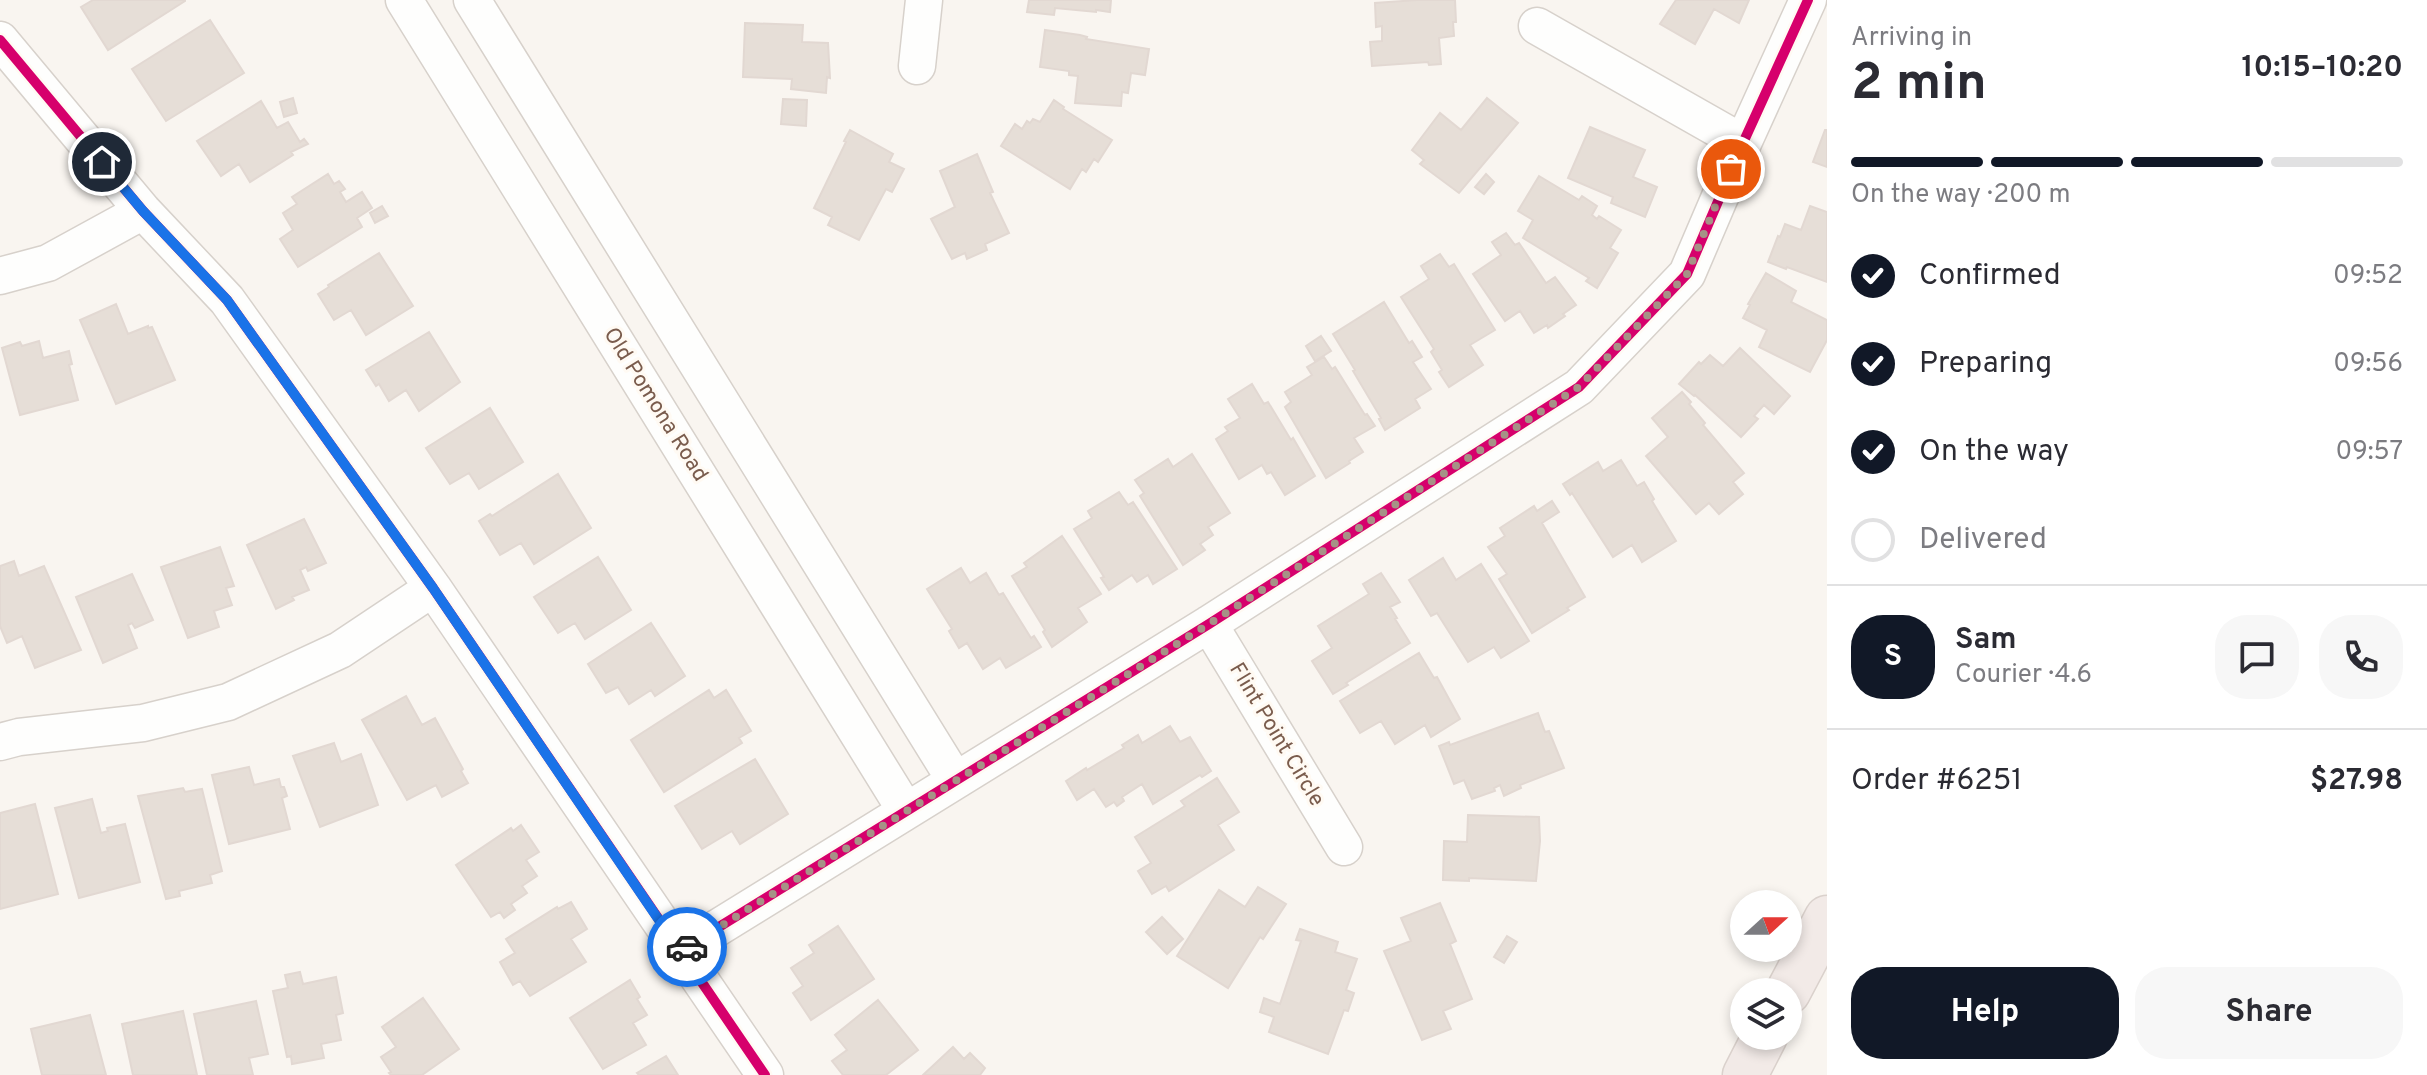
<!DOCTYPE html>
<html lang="en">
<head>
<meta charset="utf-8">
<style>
  :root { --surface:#fff; --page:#f7f7f7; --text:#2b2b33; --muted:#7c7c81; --line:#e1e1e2; --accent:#111827 }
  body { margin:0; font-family:Overpass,sans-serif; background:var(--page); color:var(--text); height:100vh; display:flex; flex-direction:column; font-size:30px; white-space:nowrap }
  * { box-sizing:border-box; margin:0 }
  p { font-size:26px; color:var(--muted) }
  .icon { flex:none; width:44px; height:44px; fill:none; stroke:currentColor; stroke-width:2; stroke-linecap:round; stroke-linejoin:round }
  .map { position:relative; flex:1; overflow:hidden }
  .sheet { display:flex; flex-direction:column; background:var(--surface); width:600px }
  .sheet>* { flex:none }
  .needle { width:52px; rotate:69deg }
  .tools { position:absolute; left:1730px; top:890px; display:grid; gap:16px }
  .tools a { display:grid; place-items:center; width:72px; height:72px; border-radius:50%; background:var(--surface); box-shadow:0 4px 12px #0003; font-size:40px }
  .pin { position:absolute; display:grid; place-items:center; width:68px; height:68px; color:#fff; margin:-34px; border:4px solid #fff; border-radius:50%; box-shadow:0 2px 8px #0007 }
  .courier { position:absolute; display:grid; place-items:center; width:80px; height:80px; margin:-40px; border:6px solid #1a73e8; border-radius:50%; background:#fff; color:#222; box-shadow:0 2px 10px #0007 }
  .summary em { font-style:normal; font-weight:700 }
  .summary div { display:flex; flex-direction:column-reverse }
  .summary { display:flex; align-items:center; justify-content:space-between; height:136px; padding:0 24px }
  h1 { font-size:52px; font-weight:700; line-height:60px }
  .bar { display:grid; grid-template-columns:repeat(4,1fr); gap:12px 8px; align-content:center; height:96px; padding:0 24px }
  .bar i { height:10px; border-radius:6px; background:var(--line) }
  .bar .on { background:var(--accent) }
  .bar p { grid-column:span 4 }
  .line { display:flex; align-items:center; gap:20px; padding:0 24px; border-top:2px solid var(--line) }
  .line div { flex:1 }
  .round { display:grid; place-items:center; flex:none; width:84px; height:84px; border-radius:32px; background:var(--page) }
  ol { padding:0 24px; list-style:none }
  li { display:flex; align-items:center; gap:24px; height:88px }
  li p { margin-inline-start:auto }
  li .icon { padding:8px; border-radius:50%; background:var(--accent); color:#fff; stroke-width:4 }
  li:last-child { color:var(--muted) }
  li i { width:44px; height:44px; border:4px solid var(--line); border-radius:50% }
  .primary-button { display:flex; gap:16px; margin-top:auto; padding:16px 24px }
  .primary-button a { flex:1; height:92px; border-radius:32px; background:var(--accent); color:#fff; font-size:32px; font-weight:700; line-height:92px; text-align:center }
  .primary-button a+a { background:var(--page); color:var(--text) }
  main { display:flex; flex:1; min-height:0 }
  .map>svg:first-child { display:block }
  .building { fill:#e6ded7; stroke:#e2d8d2; stroke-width:2 }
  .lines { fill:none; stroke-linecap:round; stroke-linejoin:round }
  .minor-casing { stroke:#d7d1cb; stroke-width:39 }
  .highway-casing { stroke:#dad1cc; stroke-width:47 }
  .minor { stroke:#fefefd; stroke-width:36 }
  .highway { stroke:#f2eae7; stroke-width:44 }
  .cycleway-casing { stroke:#fffaf3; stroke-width:15 }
  .cycleway { stroke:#d6006c; stroke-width:10 }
  .done { stroke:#a69286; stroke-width:8; stroke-dasharray:0 14.4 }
  .route { stroke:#1a73e8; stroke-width:10 }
  .labels { text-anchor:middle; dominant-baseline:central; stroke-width:6; stroke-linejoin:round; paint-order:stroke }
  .street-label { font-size:22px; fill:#7a5c4d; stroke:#fffaf3 }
</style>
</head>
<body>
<main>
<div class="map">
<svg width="1827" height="1075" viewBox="0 0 1827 1075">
  <rect width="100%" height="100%" fill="#f9f5f0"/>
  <path class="building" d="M93,0H185V1L108,50L81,7Z
    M1029,0H1111L1110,12L1096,10V12L1055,8L1054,15L1027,12Z
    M1417,0H1455L1456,22H1453L1454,36L1439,38L1441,64L1429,65L1428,62L1372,66L1370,42L1382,41V26L1376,27L1375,3Z
    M1676,0H1749L1739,23L1714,9L1695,44L1660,24Z
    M210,20L244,73L166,121L132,69Z
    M745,23L803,25L802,42L828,43L830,78L827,77L826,93L791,89L792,79L743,77Z
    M1045,30L1080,35L1087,37L1086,39L1149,49L1145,75L1131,73L1128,93L1122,92L1121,106L1075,103L1078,76L1069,75V71L1040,67Z
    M293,98L297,113L284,117L280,102Z
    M1487,98L1518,123L1459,193L1420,164L1424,160L1412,150L1440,113L1461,130Z
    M783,99L807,100L806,126L781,124Z
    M1054,100L1064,107L1063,109L1112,140L1098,162L1094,159L1086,172L1082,169L1070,189L1001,146L1015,124L1022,129L1027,121L1030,123L1033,119L1040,122Z
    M261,101L277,128L288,122L300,142L304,139L308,144L291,152L293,155L250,182L239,164L221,176L197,141Z
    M1590,127L1645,150L1633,177L1657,187L1645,217L1611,203L1613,197L1568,178Z
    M850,130L893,154L889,162L904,169L892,192L886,189L859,240L828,225L832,217L814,208L846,142L844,141Z
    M1825,130H1827V167L1813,162Z
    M977,154L993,192L990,193L1009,233L985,244L987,250L967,259L965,253L952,259L931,219L955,207L940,171Z
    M328,174L334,184L339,181L345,189L340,192L346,202L362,192L372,208L357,218L362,227L298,267L280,239L293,230L283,213L297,204L292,197Z
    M1486,174L1494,182L1484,194L1475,187Z
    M1539,176L1579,200L1582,196L1597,206L1592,215L1597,219L1599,216L1621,230L1610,248L1618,253L1597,288L1586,281L1589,278L1523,238L1533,220L1518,211Z
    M382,206L388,216L375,223L370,213Z
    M1810,206L1827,212V282L1787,267L1786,269L1768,262L1778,236L1780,237L1785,224L1801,230Z
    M1506,233L1515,245L1519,243L1546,283L1555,277L1576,305L1563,314L1565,316L1548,328L1547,325L1534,333L1520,311L1505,321L1473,274L1501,255L1492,242Z
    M379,253L413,306L366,335L351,310L334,320L318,294L329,287L328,285Z
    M1440,254L1449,267L1454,264L1495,330L1470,345L1483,365L1449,387L1439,372L1442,370L1431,352L1434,349L1401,297L1429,279L1421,266Z
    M1766,273L1796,291L1791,302L1827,320V340L1810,372L1759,347L1767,330L1743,318L1750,305L1748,304Z
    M1384,302L1409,343L1412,341L1422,357L1413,362L1431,389L1415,399L1420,408L1385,430L1379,419L1381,418L1353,371L1355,370L1333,334Z
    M116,304L128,334L148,326V328L152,327L175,380L116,404L80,320Z
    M429,332L460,382L419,411L406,390L389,401L379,384L376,386L366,370Z
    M1321,336L1331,351L1315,361L1306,346Z
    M39,341L43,358L69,351L72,364L69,365L78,400L20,415L2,348L20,342L22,346Z
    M1740,348L1790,396L1774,414L1764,405L1754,416L1758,419L1741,437L1695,395L1694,396L1679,384L1699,362L1701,364L1710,355L1723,366Z
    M1324,357L1332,369L1335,367L1365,415L1367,414L1375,426L1354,438L1363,452L1349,461L1350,463L1326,478L1285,407L1291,402L1285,392L1312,375L1307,367Z
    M1252,384L1264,404L1268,402L1291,440L1293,438L1315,476L1285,495L1271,472L1267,474L1262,465L1239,479L1216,439L1228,431L1225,427L1240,418L1228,399Z
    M1682,392L1691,402L1689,404L1705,423L1703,425L1744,473L1733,482L1743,494L1719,514L1709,503L1696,514L1646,456L1668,437L1652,418Z
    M490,408L523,462L479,489L469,473L450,484L426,448Z
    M1192,454L1230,513L1208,527L1213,535L1200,544L1205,550L1183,565L1140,496L1144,493L1135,480L1168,459L1173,467Z
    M1621,460L1637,486L1644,482L1654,499L1652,501L1676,541L1642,562L1632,545L1613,557L1572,493L1570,495L1563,484L1598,462L1603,471Z
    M558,474L591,528L534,564L521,543L500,555L479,521L490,514L492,516Z
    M1119,492L1128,505L1133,502L1177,569L1153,584L1148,575L1137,582L1132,575L1109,590L1101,578L1104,577L1074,529L1092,518L1088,511Z
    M1552,501L1559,512L1542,523L1585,597L1567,608L1569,610L1532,633L1499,579L1507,574L1488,547L1505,536L1500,528L1534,506L1537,511Z
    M304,519L326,563L308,571L306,567L300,570L309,590L292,597L294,600L276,609L247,545Z
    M1062,536L1101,594L1078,608L1087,622L1052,647L1043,632L1045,630L1012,576L1027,567L1024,563Z
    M220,547L234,586L226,588L232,605L214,611L219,627L188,638L161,567Z
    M598,557L631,610L585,639L575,623L558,633L534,597Z
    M1443,558L1456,580L1481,564L1529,641L1501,658L1494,647L1468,662L1437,613L1431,616L1409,580Z
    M14,561L19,576L44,566L81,650L35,668L22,636L7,643L0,626V566Z
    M961,568L970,583L986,573L999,595L1003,593L1031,638L1034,636L1041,647L1006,668L1000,658L983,669L967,643L959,648L949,631L952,629L927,589Z
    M1381,573L1400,602L1390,607L1397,618L1395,619L1410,643L1346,683L1348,685L1333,694L1312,661L1332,648L1318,626L1369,594L1363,584Z
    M132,574L153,620L135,628L132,623L128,625L137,648L103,663L76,597Z
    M651,623L685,676L655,696L651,690L629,704L618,687L606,693L588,664Z
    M1419,653L1434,678L1437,677L1460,719L1431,737L1425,725L1395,744L1381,721L1360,733L1340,701Z
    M709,690L714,698L726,690L751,731L739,738L742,743L664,792L631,740Z
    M406,696L422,725L435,718L463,769L461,771L468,783L442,797L436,785L407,800L362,720Z
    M1538,713L1545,732L1549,731L1564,768L1520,785L1521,788L1504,796L1500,785L1494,788L1495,791L1472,799L1464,780L1454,784L1439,746L1449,742L1450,745Z
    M1170,726L1180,742L1190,737L1211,771L1202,777L1200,775L1153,804L1142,784L1122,797L1124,801L1117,806L1114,802L1106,807L1094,789L1077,800L1066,781L1086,768L1087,770L1124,748L1122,745L1138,735L1142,743Z
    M334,743L341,762L361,754L378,805L320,827L293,756Z
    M755,759L788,814L740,844L732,831L702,849L675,806Z
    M249,767L254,785L279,779L281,787H284L287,796L282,798L290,829L229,844L212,775Z
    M1217,778L1239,812L1218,825L1234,850L1169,891L1166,886L1152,894L1138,871L1151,863L1135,837L1185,806L1181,801Z
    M183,788L185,792L202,789L222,871L210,875L212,883L179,891L180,896L166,899L138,796Z
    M92,799L101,833L108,831L107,828L125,824L140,882L79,898L55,808Z
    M35,804L58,894L0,909V813Z
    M1468,815L1539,817L1540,841L1536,881L1469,878V881L1443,880L1444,841L1467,842Z
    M521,825L539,852L526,860L537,876L522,886L527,893L511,904L515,910L504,918L500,912L491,917L456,865L511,828L513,831Z
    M1258,887L1286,904L1263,939L1260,937L1228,988L1177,956L1219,890L1245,907Z
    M571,902L587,929L571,939L586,962L530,996L520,981L513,985L500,962L515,953L506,939L557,907L558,909Z
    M1440,903L1456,941L1450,944L1472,999L1443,1011L1451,1029L1422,1040L1384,951L1411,941L1401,918Z
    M1162,917L1183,939L1167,954L1146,932Z
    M838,926L874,979L811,1020L793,993L803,986L791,968L814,953L809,945Z
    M1300,929L1338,942L1335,952L1357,959L1346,990L1354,993L1348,1011L1344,1010L1328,1054L1269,1032L1274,1017L1260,1012L1264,998L1280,1004L1301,941L1296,940Z
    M1507,936L1517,942L1504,963L1494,957Z
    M300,972L303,984L336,977L343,1013L336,1015L341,1040L321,1044L324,1058L292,1064L291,1056L287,1057L273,991L288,988L285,975Z
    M630,980L640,997L637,999L647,1015L633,1023L646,1045L603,1069L570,1018Z
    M423,998L459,1049L422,1075H391L389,1073L391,1072L381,1057L396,1047L382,1027Z
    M878,1000L918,1050L886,1075H843L832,1061L847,1050L835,1035Z
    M256,1001L268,1054L249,1058L253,1075H207L194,1014Z
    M183,1011L197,1075H133L122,1024Z
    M90,1015L106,1075H42L31,1029Z
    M953,1047L964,1059L970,1053L985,1068L980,1075H923Z
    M666,1056L678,1075H639L637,1073Z"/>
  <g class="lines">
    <defs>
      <path id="minor" d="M404,0L906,811
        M472,0L955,780
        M1537,26L1743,143
        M0,40L143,211L227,300L433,588L765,1075
        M917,66L924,0
        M0,276L48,263L143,211
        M1209,624L1344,847
        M0,742L19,737L143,723L228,702L340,650L433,588
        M680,951L1209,624L1579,387L1687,274L1743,143L1808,0"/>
      <path id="highway" d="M1788,992L1827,918
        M1745,1075L1765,1036"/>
    </defs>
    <use href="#minor" class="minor-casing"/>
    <use href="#highway" class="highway-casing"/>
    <use href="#minor" class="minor"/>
    <use href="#highway" class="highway"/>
    <defs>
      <path id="cycleway" d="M0,40L143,211L227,300L433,588L765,1075
        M680,951L1209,624L1579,387L1687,274L1743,143L1808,0"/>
    </defs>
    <use href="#cycleway" class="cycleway-casing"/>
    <use href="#cycleway" class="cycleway"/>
  </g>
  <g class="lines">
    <path class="done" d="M687,947L1209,624L1579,387L1687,274L1731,169"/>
    <path class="route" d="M102,162L143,211L227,300L433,588L680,951L687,947"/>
  </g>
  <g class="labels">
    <g class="street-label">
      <text transform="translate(655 405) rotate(58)">Old Pomona Road</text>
      <text transform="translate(1276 735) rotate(59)">Flint Point Circle</text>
    </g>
  </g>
</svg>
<div class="tools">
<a><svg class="needle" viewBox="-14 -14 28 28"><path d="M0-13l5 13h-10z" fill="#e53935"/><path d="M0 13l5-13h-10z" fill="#7c7c81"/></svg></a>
<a><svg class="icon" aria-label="layers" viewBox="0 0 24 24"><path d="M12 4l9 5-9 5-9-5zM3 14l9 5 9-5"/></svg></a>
</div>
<div class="pin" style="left:1731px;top:169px;background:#ea580c"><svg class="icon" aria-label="bag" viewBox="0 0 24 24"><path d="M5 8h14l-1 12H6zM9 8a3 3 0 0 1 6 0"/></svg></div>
<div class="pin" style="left:102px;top:162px;background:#1f2937"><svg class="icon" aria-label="home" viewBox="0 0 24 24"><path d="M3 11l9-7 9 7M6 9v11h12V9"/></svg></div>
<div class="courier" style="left:687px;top:947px"><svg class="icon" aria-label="car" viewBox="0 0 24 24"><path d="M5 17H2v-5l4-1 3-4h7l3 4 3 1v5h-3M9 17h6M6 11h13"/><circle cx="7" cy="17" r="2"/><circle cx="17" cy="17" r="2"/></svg></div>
</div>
<section class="sheet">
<div class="summary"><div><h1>2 min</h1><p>Arriving in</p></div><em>10:15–10:20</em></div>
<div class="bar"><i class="on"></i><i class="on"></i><i class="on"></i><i></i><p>On the way · 200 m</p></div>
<ol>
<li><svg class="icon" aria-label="check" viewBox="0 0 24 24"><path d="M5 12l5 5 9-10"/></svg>Confirmed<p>09:52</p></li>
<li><svg class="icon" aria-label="check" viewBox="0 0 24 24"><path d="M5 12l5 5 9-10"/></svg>Preparing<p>09:56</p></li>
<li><svg class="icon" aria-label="check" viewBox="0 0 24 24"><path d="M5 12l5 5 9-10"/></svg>On the way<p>09:57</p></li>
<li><i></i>Delivered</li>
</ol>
<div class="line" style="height:144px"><b class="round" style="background:var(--accent);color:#fff">S</b><div><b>Sam</b><p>Courier · 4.6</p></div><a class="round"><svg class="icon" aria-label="chat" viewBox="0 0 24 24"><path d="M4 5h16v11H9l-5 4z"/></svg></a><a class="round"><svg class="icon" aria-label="phone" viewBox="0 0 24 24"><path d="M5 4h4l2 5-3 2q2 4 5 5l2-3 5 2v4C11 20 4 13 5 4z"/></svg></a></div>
<div class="line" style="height:104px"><div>Order #6251</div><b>$27.98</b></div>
<div class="primary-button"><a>Help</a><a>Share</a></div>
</section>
</main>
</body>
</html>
